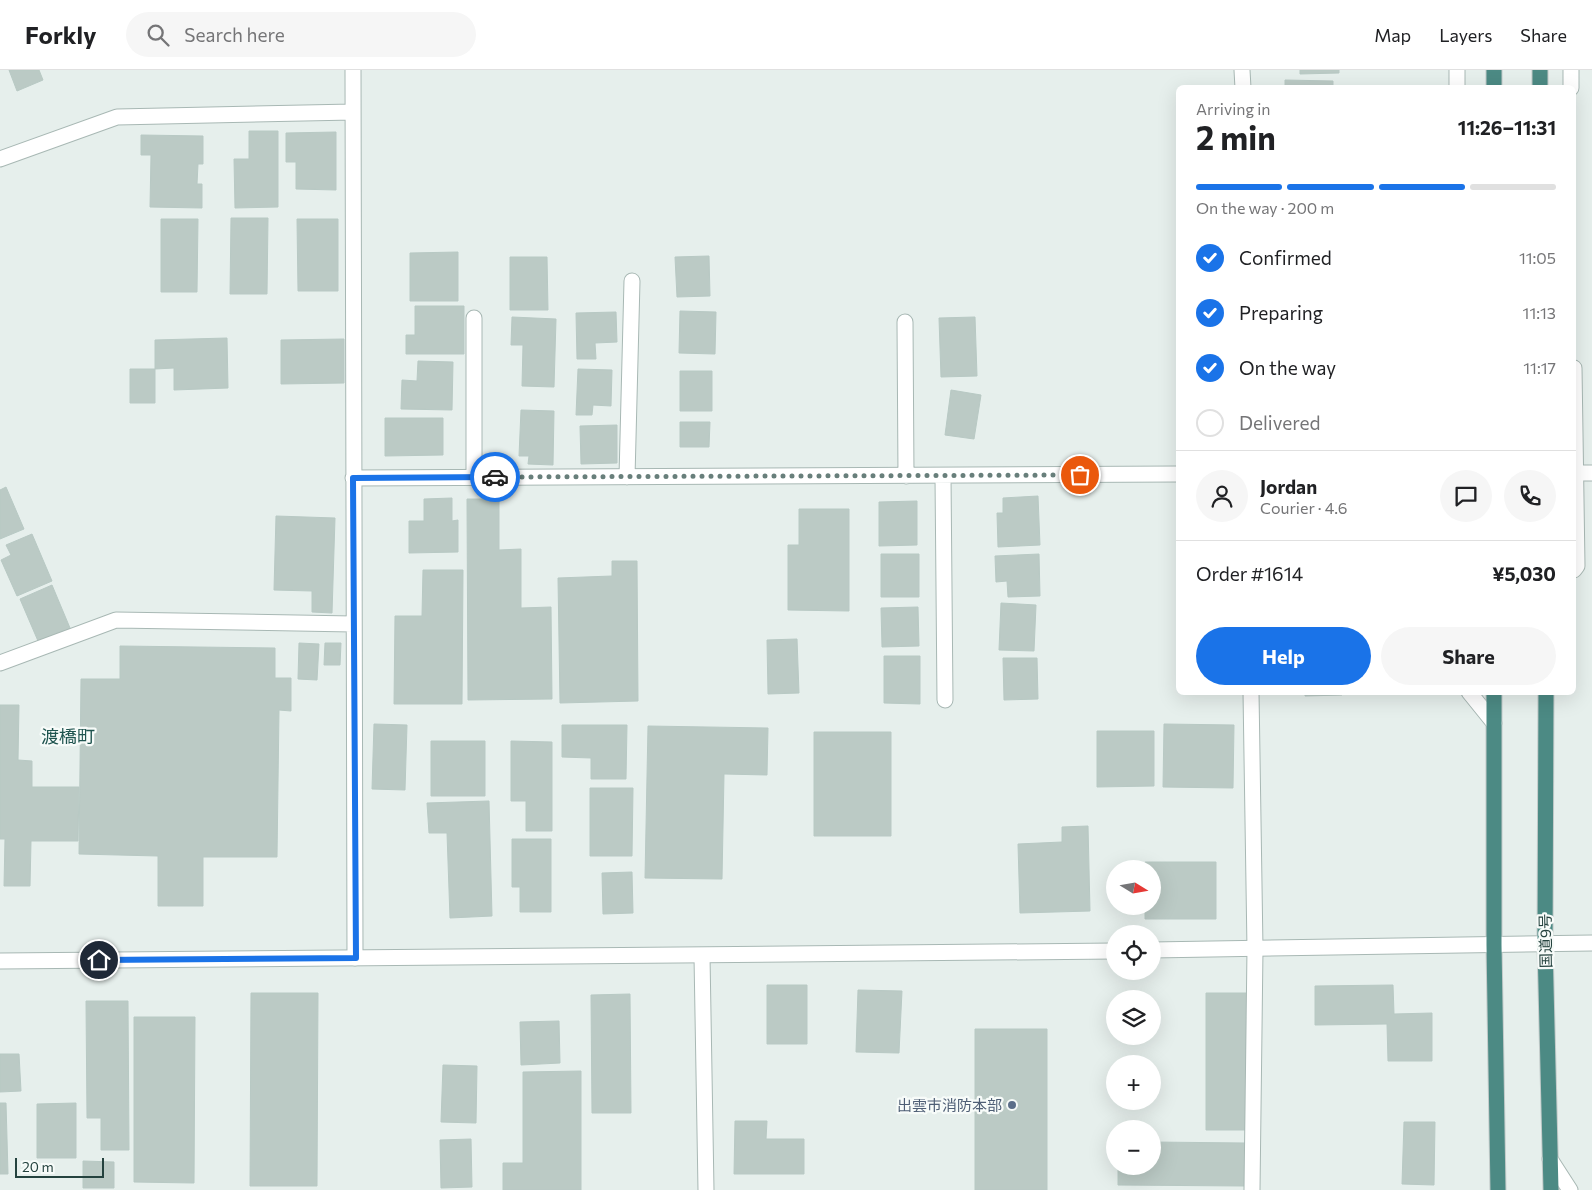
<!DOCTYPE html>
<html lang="en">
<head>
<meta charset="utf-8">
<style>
  :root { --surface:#fff; --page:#f6f6f6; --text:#202124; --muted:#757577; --line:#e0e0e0; --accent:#1a73e8 }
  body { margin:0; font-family:Commissioner,"Noto Sans JP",sans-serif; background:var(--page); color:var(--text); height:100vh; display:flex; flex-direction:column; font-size:19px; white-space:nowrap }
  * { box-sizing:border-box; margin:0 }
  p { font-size:16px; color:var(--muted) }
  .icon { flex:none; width:28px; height:28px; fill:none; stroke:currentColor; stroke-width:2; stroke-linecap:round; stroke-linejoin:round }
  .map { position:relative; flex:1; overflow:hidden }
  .panel { position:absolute; left:1176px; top:15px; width:400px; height:610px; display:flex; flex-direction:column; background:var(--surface); border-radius:8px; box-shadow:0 5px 20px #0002 }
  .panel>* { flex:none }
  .needle { width:32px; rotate:101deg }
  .tools { position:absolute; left:1106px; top:790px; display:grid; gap:10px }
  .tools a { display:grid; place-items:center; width:55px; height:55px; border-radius:50%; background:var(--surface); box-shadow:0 5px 20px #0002; font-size:25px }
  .scale { position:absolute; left:15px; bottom:12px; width:89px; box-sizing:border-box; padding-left:5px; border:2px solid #24423e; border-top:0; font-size:14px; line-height:18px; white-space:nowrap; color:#24423e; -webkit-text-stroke:4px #f7fbf9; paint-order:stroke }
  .pin { position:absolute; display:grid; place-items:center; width:42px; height:42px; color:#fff; margin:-21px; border:2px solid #fff; border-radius:50%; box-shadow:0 1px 5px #0007 }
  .courier { position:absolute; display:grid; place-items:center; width:50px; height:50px; margin:-25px; border:4px solid #1a73e8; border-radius:50%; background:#fff; color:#222; box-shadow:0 1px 6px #0007 }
  .summary em { font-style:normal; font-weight:700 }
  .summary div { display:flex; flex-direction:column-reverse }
  .summary { display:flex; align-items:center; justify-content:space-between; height:85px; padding:0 20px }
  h1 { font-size:32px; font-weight:700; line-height:38px }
  .bar { display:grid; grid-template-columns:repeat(4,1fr); gap:8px 5px; align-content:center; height:60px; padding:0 20px }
  .bar i { height:6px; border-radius:4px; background:var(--line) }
  .bar .active { background:var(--accent) }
  .bar p { grid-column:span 4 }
  .line { display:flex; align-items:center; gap:12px; padding:0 20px; border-top:1px solid var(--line) }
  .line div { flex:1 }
  .round { display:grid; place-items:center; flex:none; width:52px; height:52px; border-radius:26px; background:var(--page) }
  ol { padding:0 20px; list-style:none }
  li { display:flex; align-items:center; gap:15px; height:55px }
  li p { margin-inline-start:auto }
  li .icon { padding:5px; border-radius:50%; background:var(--accent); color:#fff; stroke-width:4 }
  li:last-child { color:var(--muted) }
  li i { width:28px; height:28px; border:2px solid var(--line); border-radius:50% }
  .action { display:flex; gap:10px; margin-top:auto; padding:10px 20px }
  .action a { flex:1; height:58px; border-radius:30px; background:var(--accent); color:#fff; font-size:20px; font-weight:700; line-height:58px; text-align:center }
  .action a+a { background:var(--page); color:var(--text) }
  header { display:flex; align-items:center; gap:30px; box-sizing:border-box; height:70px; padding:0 25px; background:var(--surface); border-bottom:1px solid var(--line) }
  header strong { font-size:24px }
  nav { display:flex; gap:28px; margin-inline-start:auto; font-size:18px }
  .search { width:350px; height:45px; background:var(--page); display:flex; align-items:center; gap:12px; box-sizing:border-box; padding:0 18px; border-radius:28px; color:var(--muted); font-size:19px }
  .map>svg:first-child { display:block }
  .building { fill:#bbcac5; stroke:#b8c9c4 }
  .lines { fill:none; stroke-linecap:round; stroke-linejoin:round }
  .minor-casing { stroke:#a8b8b4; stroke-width:17 }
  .tertiary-casing { stroke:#a8b8b4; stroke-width:17 }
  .trunk-casing { stroke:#c2cac9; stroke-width:17 }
  .minor { stroke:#fff; stroke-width:15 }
  .tertiary { stroke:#fff; stroke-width:15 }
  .trunk { stroke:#4c8a84; stroke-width:15 }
  .done { stroke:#687f7b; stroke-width:5; stroke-dasharray:0 9 }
  .route { stroke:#1a73e8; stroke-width:6 }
  .service-dot { fill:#5c6f8a; stroke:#f7fbf9; stroke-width:2 }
  .labels { text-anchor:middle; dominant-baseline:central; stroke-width:4.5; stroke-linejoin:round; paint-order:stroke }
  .street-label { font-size:15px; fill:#24423e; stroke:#f7fbf9 }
  .service-label { font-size:15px; fill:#4e5e75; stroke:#f7fbf9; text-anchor:end }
  .quarter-label { font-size:18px; fill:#1f544f; stroke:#f7fbf9 }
</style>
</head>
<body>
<header>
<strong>Forkly</strong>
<div class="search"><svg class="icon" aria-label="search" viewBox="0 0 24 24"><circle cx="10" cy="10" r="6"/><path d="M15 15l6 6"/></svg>Search here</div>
<nav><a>Map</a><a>Layers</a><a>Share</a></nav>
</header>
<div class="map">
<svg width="1592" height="1120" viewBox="0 0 1592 1120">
  <rect width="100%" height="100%" fill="#e6efec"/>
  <path class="building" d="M9,0H39L43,10L17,21Z
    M1300,0H1339V3L1300,4Z
    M1285,10L1333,11V18H1285Z
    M249,61H278V137L235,138L234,89H249Z
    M336,62V120L296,119V92H286V63Z
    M141,65L203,66V94H198L197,114H202V138L150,137L151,85H141Z
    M231,148H268L267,224H230Z
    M161,149H198L197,222H161Z
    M297,149H338V221H298Z
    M458,182V231H410V183Z
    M709,186L710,226L677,227L675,187Z
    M510,187H547L548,240H510Z
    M415,236H464V284H406V265H415Z
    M680,241L716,242L715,284L679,283Z
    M616,242L617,272L595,273L596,289H577L576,243Z
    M512,247L556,249L554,317L522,316L523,275H511Z
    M975,247L977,306L941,307L939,248Z
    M227,268L228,318L174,320V298L155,299V270Z
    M344,269V313L281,314V270Z
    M418,291L453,292L452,340L401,339L402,310L417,311Z
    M130,299H155V333H130Z
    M578,299L612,300L611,336L593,335L592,345H576Z
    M680,301H712V341H680Z
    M951,320L981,325L974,369L945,365Z
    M521,340L554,341L553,395L528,394L529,386H519Z
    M385,348H443V385L385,386Z
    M680,352H710L709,377H680Z
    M617,355V393L581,394L580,356Z
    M6,417L24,459L0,469V420Z
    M1038,426L1040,475L998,477L997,443H1003V428Z
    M452,428V451L458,450V482L409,483V451H424V429Z
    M467,429H499V480L521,479V538L551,537L552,629L468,630Z
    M917,431V475L879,476V432Z
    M799,439H849V541L788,540V475H799Z
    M276,446L335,448L332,543L312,542V521L274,520Z
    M32,464L52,511L17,526L1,490L11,485L6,475Z
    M881,484H919V527H881Z
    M1039,484L1040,526L1008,527L1007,511L996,512L995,486Z
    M612,491H637L638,631L560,633L558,508L612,506Z
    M423,500H463L462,634H394L395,546H422Z
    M52,515L70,558L38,571L20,529Z
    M1001,533L1036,535L1034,581L999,580Z
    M918,537L919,576L882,577L881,538Z
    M797,569L799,623L768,624L767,570Z
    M299,573L319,574L317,610L298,609Z
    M325,573H341L340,595H324Z
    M120,576L275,578V608H291V641L279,640L277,787H203V836H158V786L79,784L81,609H120Z
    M884,586H920V634L884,633Z
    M1003,588H1037L1038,629L1004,630Z
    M1305,622H1342V625L1305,626Z
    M0,635H19L18,690L32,691V717H79L78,771H31L30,816H4L5,769H0Z
    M374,654L407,655L405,720L372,719Z
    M1164,654L1234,655L1233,718L1163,717Z
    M562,655H627L626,709H591V688L562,687Z
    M648,656L768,658L767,705L724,704L722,809L645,808Z
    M1097,661H1154V716L1097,717Z
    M814,662H891V766H814Z
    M431,671H485V726H431Z
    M511,671L552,672V761H526V731H511Z
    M590,718H633L632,786H590Z
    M489,731L492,846L450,848L447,763H429L427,733Z
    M1088,756L1090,841L1020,843L1018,774L1062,772V757Z
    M512,769H551V842H520V817H512Z
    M1145,792H1216V849H1145V836H1152V799H1145Z
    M632,802L633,843L603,844L602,803Z
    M767,915H807V974H767Z
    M1393,915L1394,944L1432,943V991H1388L1387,954L1315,955V916Z
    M858,920L902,921L899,983L856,982Z
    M251,923H318L317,1116H250Z
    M1206,923H1247V1060H1206Z
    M630,924L631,1043H592L591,925Z
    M86,931H128L129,1080H101V1048H87Z
    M134,947H195L194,1113L134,1112Z
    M559,951L560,993L521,995L520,952Z
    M975,959H1047V1120H975Z
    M0,984H19L21,1021L0,1022Z
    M443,995L477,996L476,1053L441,1052Z
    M581,1001V1120H503V1093H523V1002Z
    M0,1033H6L8,1104H0Z
    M76,1033V1088H37V1034Z
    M735,1051H767L766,1069H804V1104H734Z
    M1404,1052H1435L1434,1115L1402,1114Z
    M471,1069L472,1117L441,1118L440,1070Z
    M1152,1072L1245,1073L1244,1116L1118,1115V1096H1152Z
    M83,1091L114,1092V1118H83Z"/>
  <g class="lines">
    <defs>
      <path id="minor" d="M353,0L355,888
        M1242,0L1243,18
        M1457,0V18
        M1571,0V18
        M0,89L117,47L353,42
        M474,248V407
        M905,252L906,406
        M1574,298L1577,496L1574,500
        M1576,403H1592
        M943,406L945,630
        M627,407L632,211
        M353,408L1179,404
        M0,593L116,550L353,554
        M1251,622L1255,879L1252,1120
        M1469,622L1494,653
        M702,886L706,1120
        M1550,1089L1570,1120"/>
      <path id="tertiary" d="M1152,880L1592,873
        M0,891L1115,881"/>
      <path id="trunk" d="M1494,0V18
        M1540,0V18
        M1494,622V875L1498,1120
        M1546,622L1545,875L1551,1120"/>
    </defs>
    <use href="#minor" class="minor-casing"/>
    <use href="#tertiary" class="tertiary-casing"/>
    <use href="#trunk" class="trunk-casing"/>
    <use href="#minor" class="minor"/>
    <use href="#tertiary" class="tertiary"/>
    <use href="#trunk" class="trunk"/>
  </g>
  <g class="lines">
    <path class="done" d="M495,407L1080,405"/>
    <path class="route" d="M99,890L356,888L353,408L495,407"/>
  </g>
  <circle class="service-dot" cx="1012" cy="1035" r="5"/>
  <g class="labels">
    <g class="street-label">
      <text transform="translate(1545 871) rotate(-91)">国道9号</text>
    </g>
    <g class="service-label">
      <text x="1002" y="1035">出雲市消防本部</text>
    </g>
    <g class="quarter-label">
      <text x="68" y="666">渡橋町</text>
    </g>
  </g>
</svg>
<div class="tools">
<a><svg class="needle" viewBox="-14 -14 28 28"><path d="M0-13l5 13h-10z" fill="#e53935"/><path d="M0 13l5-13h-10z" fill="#757577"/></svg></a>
<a><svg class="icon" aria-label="locate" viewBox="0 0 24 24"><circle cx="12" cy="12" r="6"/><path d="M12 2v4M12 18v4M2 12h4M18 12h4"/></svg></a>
<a><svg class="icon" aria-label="layers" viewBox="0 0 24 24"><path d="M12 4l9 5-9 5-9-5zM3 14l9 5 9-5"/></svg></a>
<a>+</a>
<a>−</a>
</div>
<div class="scale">20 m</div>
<div class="pin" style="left:1080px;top:405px;background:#ea580c"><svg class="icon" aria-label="bag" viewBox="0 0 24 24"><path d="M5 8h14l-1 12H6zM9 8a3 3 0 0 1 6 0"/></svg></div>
<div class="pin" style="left:99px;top:890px;background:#1f2937"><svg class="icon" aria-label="home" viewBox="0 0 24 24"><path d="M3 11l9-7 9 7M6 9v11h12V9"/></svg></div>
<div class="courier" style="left:495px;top:407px"><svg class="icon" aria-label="car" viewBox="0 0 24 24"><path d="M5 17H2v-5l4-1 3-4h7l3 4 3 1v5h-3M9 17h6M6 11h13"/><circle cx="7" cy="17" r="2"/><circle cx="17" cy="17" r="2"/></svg></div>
<section class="panel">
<div class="summary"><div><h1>2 min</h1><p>Arriving in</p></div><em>11:26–11:31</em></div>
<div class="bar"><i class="active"></i><i class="active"></i><i class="active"></i><i></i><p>On the way · 200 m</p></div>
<ol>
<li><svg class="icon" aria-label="check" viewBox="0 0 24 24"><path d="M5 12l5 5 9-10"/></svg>Confirmed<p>11:05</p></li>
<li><svg class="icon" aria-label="check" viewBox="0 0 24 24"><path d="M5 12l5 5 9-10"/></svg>Preparing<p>11:13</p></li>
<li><svg class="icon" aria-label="check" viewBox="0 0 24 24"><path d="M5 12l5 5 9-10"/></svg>On the way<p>11:17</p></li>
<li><i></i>Delivered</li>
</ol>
<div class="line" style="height:90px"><a class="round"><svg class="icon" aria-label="person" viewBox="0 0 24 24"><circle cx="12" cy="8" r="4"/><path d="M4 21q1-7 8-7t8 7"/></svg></a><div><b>Jordan</b><p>Courier · 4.6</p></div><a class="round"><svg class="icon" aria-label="chat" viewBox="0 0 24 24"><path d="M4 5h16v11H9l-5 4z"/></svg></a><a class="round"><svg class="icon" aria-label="phone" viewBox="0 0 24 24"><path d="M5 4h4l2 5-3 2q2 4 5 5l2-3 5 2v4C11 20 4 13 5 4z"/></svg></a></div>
<div class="line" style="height:65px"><div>Order #1614</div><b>¥5,030</b></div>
<div class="action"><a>Help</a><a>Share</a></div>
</section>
</div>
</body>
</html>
